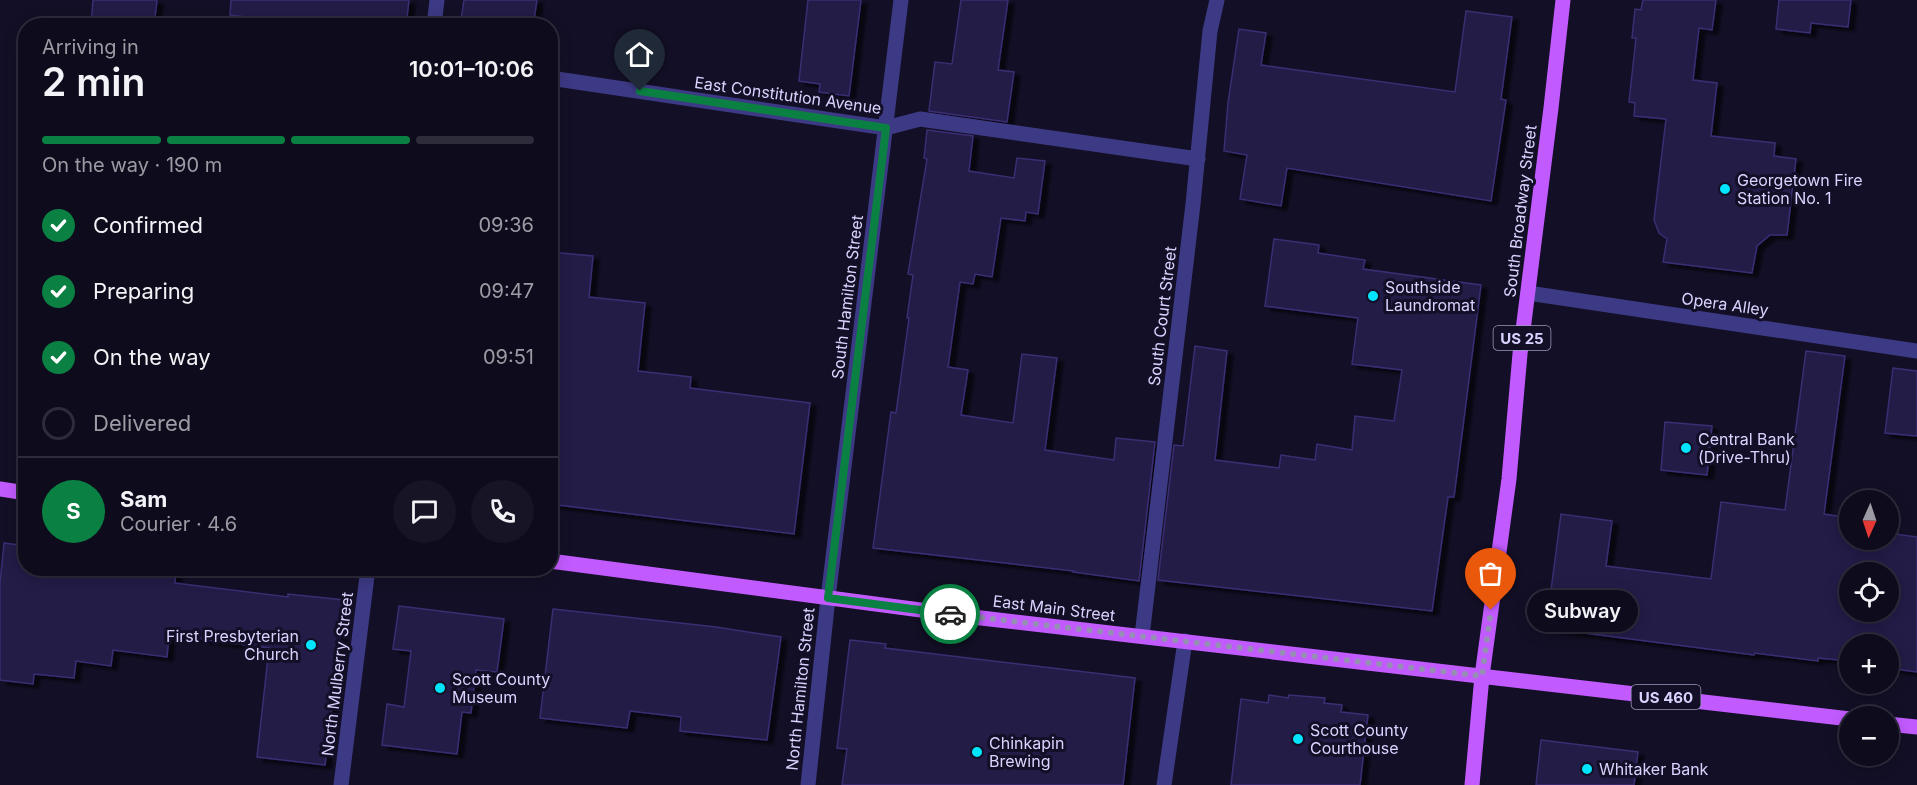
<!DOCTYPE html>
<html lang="en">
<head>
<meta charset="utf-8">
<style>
  :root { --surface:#0e0b1c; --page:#171425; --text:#f1f3f6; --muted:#9b9ba3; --line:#2e2b3b; --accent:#0b8043 }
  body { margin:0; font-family:Inter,sans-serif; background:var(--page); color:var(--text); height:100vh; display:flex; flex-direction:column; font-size:22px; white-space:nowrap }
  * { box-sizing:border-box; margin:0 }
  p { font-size:20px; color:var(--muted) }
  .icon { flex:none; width:33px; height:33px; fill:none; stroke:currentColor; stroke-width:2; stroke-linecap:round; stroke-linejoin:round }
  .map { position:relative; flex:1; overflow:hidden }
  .panel { position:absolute; left:18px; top:18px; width:540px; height:558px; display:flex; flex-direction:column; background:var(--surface); border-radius:24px; box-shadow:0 3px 15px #0003,0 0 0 2px var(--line) }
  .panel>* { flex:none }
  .needle { width:39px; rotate:183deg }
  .controls { position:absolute; left:1839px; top:490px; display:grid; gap:12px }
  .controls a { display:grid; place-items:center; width:60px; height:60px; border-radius:50%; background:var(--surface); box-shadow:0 3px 15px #0003,0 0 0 2px var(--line); font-size:30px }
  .pin { position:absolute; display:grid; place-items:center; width:51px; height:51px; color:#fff; margin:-62px -26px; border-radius:50% 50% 50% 0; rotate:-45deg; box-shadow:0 0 6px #0007 }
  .pin .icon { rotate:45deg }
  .courier { position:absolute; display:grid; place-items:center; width:60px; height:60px; margin:-30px; border:4px solid #0b8043; border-radius:50%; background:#fff; color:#222; box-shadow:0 2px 8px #0007 }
  .bubble { position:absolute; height:42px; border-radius:21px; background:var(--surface); box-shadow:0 3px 15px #0003,0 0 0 2px var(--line); font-size:20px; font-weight:600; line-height:42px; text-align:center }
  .summary em { font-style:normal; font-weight:600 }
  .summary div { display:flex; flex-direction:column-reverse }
  .summary { display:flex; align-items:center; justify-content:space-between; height:102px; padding:0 24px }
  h1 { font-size:39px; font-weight:600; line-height:45px }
  .bar { display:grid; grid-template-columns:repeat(4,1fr); gap:9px 6px; align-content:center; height:72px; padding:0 24px }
  .bar i { height:8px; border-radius:4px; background:var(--line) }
  .bar .on { background:var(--accent) }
  .bar p { grid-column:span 4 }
  .line { display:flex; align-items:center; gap:15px; padding:0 24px; border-top:2px solid var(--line) }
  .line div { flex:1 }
  .round { display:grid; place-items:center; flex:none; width:63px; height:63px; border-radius:32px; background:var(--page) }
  ol { padding:0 24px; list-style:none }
  li { display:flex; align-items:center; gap:18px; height:66px }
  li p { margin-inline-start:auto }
  li .icon { padding:6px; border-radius:50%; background:var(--accent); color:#fff; stroke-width:4 }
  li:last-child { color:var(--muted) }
  li i { width:33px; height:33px; border:3px solid var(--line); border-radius:50% }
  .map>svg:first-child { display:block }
  .building { fill:#241b47; stroke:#3b2d73; stroke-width:1.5; fill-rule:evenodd; filter:url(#shadow) }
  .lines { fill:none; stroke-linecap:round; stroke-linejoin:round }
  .street { stroke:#3d3a85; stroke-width:15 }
  .primary { stroke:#c25bff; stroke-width:15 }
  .done { stroke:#948fb3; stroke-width:6; stroke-dasharray:0 10.8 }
  .route { stroke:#0b8043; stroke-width:8 }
  .poi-dot { fill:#00e5ff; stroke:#130f26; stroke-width:2 }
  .labels { text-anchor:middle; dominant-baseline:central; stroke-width:6; stroke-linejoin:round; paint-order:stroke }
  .shield { fill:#130f26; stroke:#9e99be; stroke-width:1.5 }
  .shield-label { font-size:15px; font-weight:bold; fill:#d9d4ff }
  .street-label { font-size:16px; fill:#d9d4ff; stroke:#130f26 }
  .poi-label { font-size:16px; fill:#d9d4ff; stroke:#130f26; text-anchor:start }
</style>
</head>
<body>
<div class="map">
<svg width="1917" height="785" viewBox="0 0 1917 785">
  <defs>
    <filter id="shadow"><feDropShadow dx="6" dy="4" stdDeviation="1.5" flood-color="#0009"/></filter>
  </defs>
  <rect width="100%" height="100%" fill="#130f26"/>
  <path class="building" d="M93,0H157L154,26H91Z
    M231,0H409L406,26H315L230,15Z
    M464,0H537L533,26H460Z
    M808,0H861L849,96L819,92L820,84L799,81Z
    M961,0H1008L998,70L1014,72L1007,122L929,111L935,62L952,64Z
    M1643,0H1716L1712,30L1699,28L1693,80L1717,83L1711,136L1775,143L1774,156L1796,159L1787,235H1770L1757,246L1752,273L1663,262L1667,239L1659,233L1654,220L1666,119L1634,116L1635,103L1629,102L1636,38H1632L1635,9L1641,10Z
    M1779,0H1851L1848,27L1811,23L1810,33L1776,29Z
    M1466,11L1512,17L1501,99L1506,100L1491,201L1287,168L1281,206L1240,199L1247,155L1224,151L1228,103L1239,29L1266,33L1261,65L1455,92Z
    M927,130L973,136L969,171L1014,178L1017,158L1045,161L1038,214L1026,212L1025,221L1001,218L992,277L975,274L973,284L960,282L948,367L968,370L961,415L1013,423L1022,354L1057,358L1045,450L1114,460L1116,438L1155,442L1139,581L1073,572L1074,571L873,548L891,412L896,413L909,318H907L913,275L908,274L927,159L924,158Z
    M1274,239L1319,245L1318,253L1365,260L1363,269L1481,285L1454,497H1448L1432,611L1158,580L1174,445L1183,446L1195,346L1227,351L1215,460L1279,468L1281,455L1315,460L1317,444L1352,450L1355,416L1394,421L1402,370L1352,364L1358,318L1265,306Z
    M550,252L593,256L589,297L645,303L638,371L691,377L690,388L810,403L794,534L550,504Z
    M1806,351L1845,356L1824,514L1850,518V540H1888V533L1917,537V672L1888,668V645H1850V661L1818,658V661L1755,653L1754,655L1546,628L1561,514L1612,521L1606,566L1711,579L1721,502L1785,510ZM1850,573H1888V612H1850Z
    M1893,368L1917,371V436L1885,433Z
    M1665,422L1712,426L1707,475L1661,470Z
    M4,543L26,546V568H176L175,583L288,597V594L344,600L325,765L257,757L269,648L169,635L167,657L113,650L111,666L76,661L74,678L34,674L33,684L0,680V583Z
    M399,606L504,619L497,672L476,670L471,713L462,712L457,754L382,745L387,704L404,707L411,651L393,649Z
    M553,609L716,627L781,637L767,740L680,731L681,717L630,711L627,728L540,718Z
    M850,640L886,644L885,648L1135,678L1123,785H842L847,749L837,748Z
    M1269,695L1288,698L1289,695L1325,698L1324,703L1342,705L1341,712L1368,715L1360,785H1231L1241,699L1268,703Z
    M1541,740L1638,752L1634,785H1536Z"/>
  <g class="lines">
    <path class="street" d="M434,26L437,0
      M550,78L886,128L920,119L1198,159
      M1528,293L1917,351
      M1142,636L1193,204L1210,31L1217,0
      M341,785L368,568
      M808,785L828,598L901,0
      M1164,785L1185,641"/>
    <path class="primary" d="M0,489L26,493
      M550,561L981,618L1850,719
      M1888,724L1917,727
      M1472,785L1482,676L1509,479L1520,354L1551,108L1563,0"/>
  </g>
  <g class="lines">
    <path class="done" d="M950,614L1482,676L1491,610"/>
    <path class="route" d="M640,91L886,128L828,598L950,614"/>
  </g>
  <g class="poi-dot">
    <circle cx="1725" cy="189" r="6"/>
    <circle cx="1373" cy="296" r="6"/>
    <circle cx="1686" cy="448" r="6"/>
    <circle cx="311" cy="645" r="6"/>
    <circle cx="440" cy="688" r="6"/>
    <circle cx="1298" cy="739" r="6"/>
    <circle cx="977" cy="752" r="6"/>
    <circle cx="1587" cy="769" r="6"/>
  </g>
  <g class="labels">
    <g class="shield">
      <rect x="1493.5" y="326" width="57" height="24" rx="4.5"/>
      <rect x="1631.5" y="685" width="69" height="24" rx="4.5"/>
    </g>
    <g class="shield-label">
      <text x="1522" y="338">US 25</text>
      <text x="1666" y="697">US 460</text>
    </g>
    <g class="street-label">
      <text transform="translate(788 95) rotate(8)">East Constitution Avenue</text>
      <text transform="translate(1520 211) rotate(-83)">South Broadway Street</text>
      <text transform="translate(847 297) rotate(-83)">South Hamilton Street</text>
      <text transform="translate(1725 304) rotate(8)">Opera Alley</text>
      <text transform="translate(1162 316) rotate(-83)">South Court Street</text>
      <text transform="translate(1054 608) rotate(7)">East Main Street</text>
      <text transform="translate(337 674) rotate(-83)">North Mulberry Street</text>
      <text transform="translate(800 689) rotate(-84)">North Hamilton Street</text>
    </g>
    <g class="poi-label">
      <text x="1737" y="180">Georgetown Fire<tspan x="1737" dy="18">Station No. 1</tspan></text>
      <text x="1385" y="287">Southside<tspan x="1385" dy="18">Laundromat</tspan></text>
      <text x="1698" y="439">Central Bank<tspan x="1698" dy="18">(Drive-Thru)</tspan></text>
      <text x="299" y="636" text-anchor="end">First Presbyterian<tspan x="299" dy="18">Church</tspan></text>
      <text x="452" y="679">Scott County<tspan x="452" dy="18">Museum</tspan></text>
      <text x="1310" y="730">Scott County<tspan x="1310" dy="18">Courthouse</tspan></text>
      <text x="989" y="743">Chinkapin<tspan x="989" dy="18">Brewing</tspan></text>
      <text x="1599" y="769">Whitaker Bank</text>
    </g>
  </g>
</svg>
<div class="controls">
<a><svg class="needle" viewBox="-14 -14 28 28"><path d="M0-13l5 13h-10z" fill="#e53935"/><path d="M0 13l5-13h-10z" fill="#9b9ba3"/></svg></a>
<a><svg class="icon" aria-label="locate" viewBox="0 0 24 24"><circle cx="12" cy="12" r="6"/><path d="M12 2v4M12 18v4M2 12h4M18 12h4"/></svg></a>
<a>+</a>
<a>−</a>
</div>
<div class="pin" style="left:1491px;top:610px;background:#ea580c"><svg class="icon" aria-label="bag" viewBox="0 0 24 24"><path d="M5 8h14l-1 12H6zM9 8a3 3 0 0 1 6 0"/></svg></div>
<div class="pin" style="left:640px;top:91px;background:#1f2937"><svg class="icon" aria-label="home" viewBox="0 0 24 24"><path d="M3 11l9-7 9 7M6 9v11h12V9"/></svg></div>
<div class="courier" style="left:950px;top:614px"><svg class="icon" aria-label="car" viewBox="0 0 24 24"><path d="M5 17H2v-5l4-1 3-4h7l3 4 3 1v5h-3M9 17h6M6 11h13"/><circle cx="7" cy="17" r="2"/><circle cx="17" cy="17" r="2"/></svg></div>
<div class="bubble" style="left:1527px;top:590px;width:111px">Subway</div>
<section class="panel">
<div class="summary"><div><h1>2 min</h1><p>Arriving in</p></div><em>10:01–10:06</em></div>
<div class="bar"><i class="on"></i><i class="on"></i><i class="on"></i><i></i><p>On the way · 190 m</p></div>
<ol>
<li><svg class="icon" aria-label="check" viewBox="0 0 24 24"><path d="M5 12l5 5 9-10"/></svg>Confirmed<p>09:36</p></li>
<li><svg class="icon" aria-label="check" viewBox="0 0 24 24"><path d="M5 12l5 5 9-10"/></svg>Preparing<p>09:47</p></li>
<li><svg class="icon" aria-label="check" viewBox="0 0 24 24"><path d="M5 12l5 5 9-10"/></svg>On the way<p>09:51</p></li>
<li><i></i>Delivered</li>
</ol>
<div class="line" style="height:108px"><b class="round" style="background:var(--accent);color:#fff">S</b><div><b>Sam</b><p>Courier · 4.6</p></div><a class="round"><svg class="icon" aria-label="chat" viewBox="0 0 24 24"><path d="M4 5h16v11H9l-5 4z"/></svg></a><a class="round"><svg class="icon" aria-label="phone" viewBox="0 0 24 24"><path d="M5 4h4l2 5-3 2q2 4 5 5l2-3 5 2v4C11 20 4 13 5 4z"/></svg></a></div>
</section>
</div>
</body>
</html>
